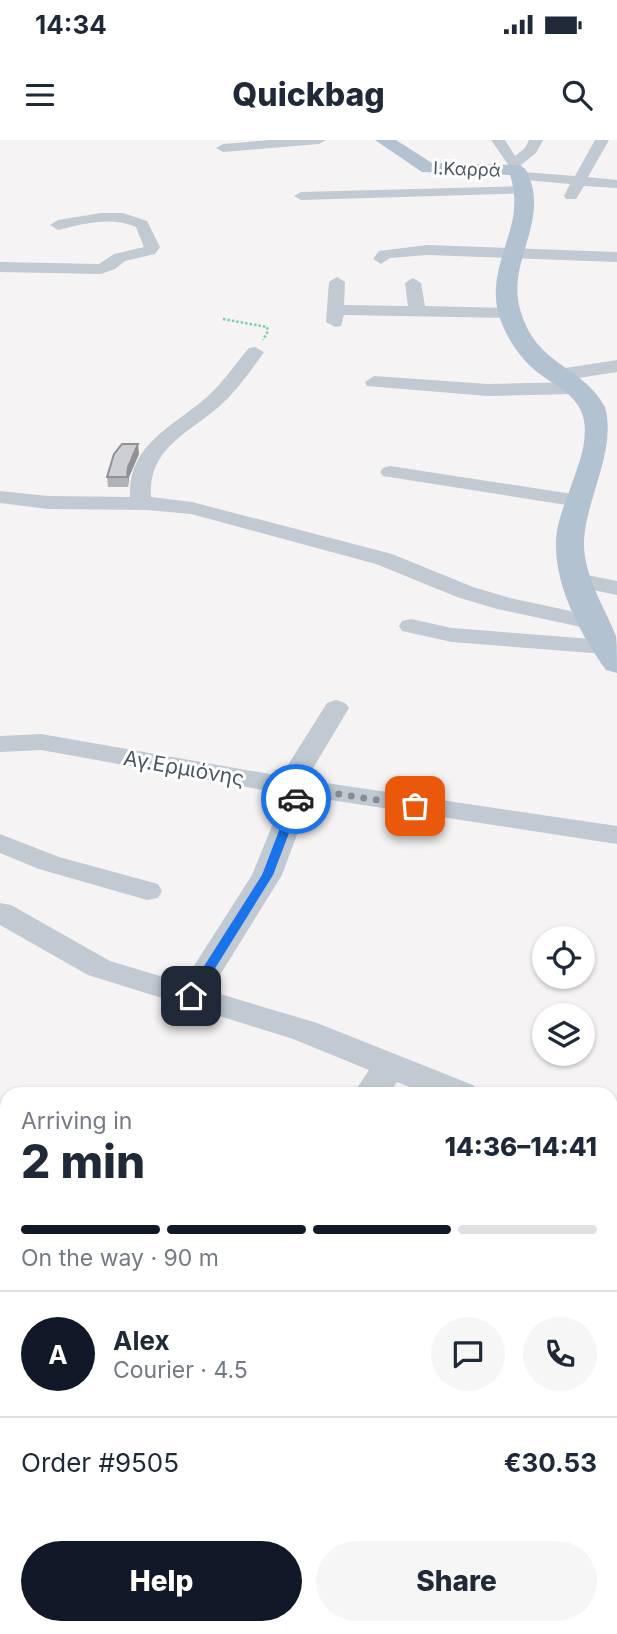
<!DOCTYPE html>
<html lang="en">
<head>
<meta charset="utf-8">
<style>
  :root { --surface:#fff; --page:#f6f6f7; --text:#1f2937; --muted:#747a83; --line:#e0e1e3; --accent:#111827 }
  body { margin:0; font-family:Inter,sans-serif; background:var(--page); color:var(--text); height:100vh; display:flex; flex-direction:column; font-size:26px; white-space:nowrap }
  * { box-sizing:border-box; margin:0 }
  p { font-size:23px; color:var(--muted) }
  .icon { flex:none; width:38px; height:38px; fill:none; stroke:currentColor; stroke-width:2; stroke-linecap:round; stroke-linejoin:round }
  .map { position:relative; flex:1; overflow:hidden }
  .panel { position:absolute; left:0px; top:947px; width:618px; height:548px; display:flex; flex-direction:column; background:var(--surface); border-radius:21px 21px 0 0; box-shadow:0 2px 5px #0004 }
  .panel>* { flex:none }
  .fabs { position:absolute; left:532px; top:786px; display:grid; gap:14px }
  .fabs a { display:grid; place-items:center; width:63px; height:63px; border-radius:50%; background:var(--surface); box-shadow:0 2px 5px #0004; font-size:35px }
  .pin { position:absolute; display:grid; place-items:center; width:60px; height:60px; color:#fff; margin:-30px; border-radius:14px; box-shadow:0 4px 10px #0006 }
  .courier { position:absolute; display:grid; place-items:center; width:70px; height:70px; margin:-35px; border:5px solid #1a73e8; border-radius:50%; background:#fff; color:#222; box-shadow:0 2px 9px #0007 }
  .headline em { font-style:normal; font-weight:800 }
  .headline div { display:flex; flex-direction:column-reverse }
  .headline { display:flex; align-items:center; justify-content:space-between; height:119px; padding:0 21px }
  h1 { font-size:46px; font-weight:800; line-height:52px }
  .bar { display:grid; grid-template-columns:repeat(4,1fr); gap:10px 7px; align-content:center; height:84px; padding:0 21px }
  .bar i { height:9px; border-radius:5px; background:var(--line) }
  .bar .current { background:var(--accent) }
  .bar p { grid-column:span 4 }
  .line { display:flex; align-items:center; gap:18px; padding:0 21px; border-top:2px solid var(--line) }
  .line div { flex:1 }
  .round { display:grid; place-items:center; flex:none; width:74px; height:74px; border-radius:37px; background:var(--page) }
  .primary-button { display:flex; gap:14px; margin-top:auto; padding:14px 21px }
  .primary-button a { flex:1; height:80px; border-radius:42px; background:var(--accent); color:#fff; font-size:28px; font-weight:800; line-height:80px; text-align:center }
  .primary-button a+a { background:var(--page); color:var(--text) }
  .status { display:flex; justify-content:space-between; align-items:center; height:49px; padding:0 35px; background:var(--surface); direction:ltr }
  .status svg { height:19px; fill:currentColor }
  header { display:flex; justify-content:space-between; align-items:center; height:91px; padding:0 21px; background:var(--surface); font-size:32px; font-weight:800 }
  .map>svg:first-child { display:block }
  .lines { fill:none; stroke-linecap:round; stroke-linejoin:round }
  .path { stroke:#7ad0a6; stroke-width:2.5; stroke-dasharray:2.5 2; stroke-linecap:butt }
  .minor { fill:#c1cad2; fill-rule:evenodd }
  .major { fill:#b3c2d1; fill-rule:evenodd }
  .wall { fill:#b0b2b7 }
  .shaded-wall { fill:#909195 }
  .building { fill:#cdcfd5; stroke:#909195; stroke-width:2 }
  .route { fill:#1a73e8 }
  .done { stroke:#868d94; stroke-width:7; stroke-dasharray:0 12.6 }
  .labels { text-anchor:middle; dominant-baseline:central; stroke-width:6; stroke-linejoin:round; paint-order:stroke }
  .far-street-label { font-size:18px; fill:#4a5661; stroke:#fff }
  .street-label { font-size:21px; fill:#4a5661; stroke:#fff }
</style>
</head>
<body>
<div class="status"><b>14:34</b><svg viewBox="0 0 49 12"><path d="M0 12V9h3v3zM5 12V6h3v6zM10 12V3h3v9zM15 12V0h3v12zM26 1h20v11H26zM47 4h2v5h-2z"/></svg></div>
<header><svg class="icon" aria-label="menu" viewBox="0 0 24 24"><path d="M4 6h16M4 12h16M4 18h16"/></svg>Quickbag<svg class="icon" aria-label="search" viewBox="0 0 24 24"><circle cx="10" cy="10" r="6"/><path d="M15 15l6 6"/></svg></header>
<div class="map">
<svg width="617" height="1494" viewBox="0 0 617 1494">
  <rect width="100%" height="100%" fill="#f5f3f3"/>
  <g class="lines">
    <path class="path" d="M223,179L267,187L268,191L263,200"/>
    <path class="minor" d="M270,0H326L319,4L223,12L216,8L223,4Z
      M491,0H505L515,16L525,8L529,0H543L536,13L521,25L523,32L575,36L595,0H609L588,37L617,40V48L584,46L576,59H566L564,56L570,44L514,39V33Z
      M526,46L533,50L531,53L301,60L294,56L301,52Z
      M101,73H123L147,81L160,107L155,114L125,121L115,129L101,134L0,132V122L99,124L114,114L144,107L136,87C111,76 83,84 58,90L50,85L58,80Z
      M427,105L617,112V122L427,115L390,118L381,124L373,119L379,111Z
      M337,137L345,142L344,165L408,166L405,143L413,138L421,143L425,166L509,168L518,173L509,178L344,175L341,186L335,187L326,182L329,142Z
      M255,207L264,212C252,229 238,249 223,263C191,293 148,306 151,357L192,362L392,414L473,447L510,458L603,478L607,483L603,488L595,490L497,469L457,457L376,424L191,374L147,370L48,369L0,363V351L48,356L130,357C128,302 176,286 210,254C224,241 236,223 249,208Z
      M617,220V232L559,241L550,235L559,229Z
      M374,236L488,244L575,242L584,248L575,254L488,256L367,246L365,242Z
      M390,326L579,355L587,356L590,361L587,366L579,367L383,336L380,332L383,328Z
      M577,433L617,441V455L569,445L565,440L569,435Z
      M411,479L452,488L605,500L614,502L617,507L614,512L605,514L452,502L402,491L399,486L402,481Z
      M336,560L345,563L349,568L306,640L617,686V704L311,657L282,735L210,851L317,883L473,945L478,954H427L397,942L389,954H353L369,930L293,899L88,835L0,785V763L11,765L110,821L183,843L252,735L285,654L41,610L0,612V596L41,594L281,636L327,563Z
      M0,694L59,717L158,744L162,751L158,758L147,760L39,729L0,713Z
      M611,997L617,999V1025L611,1023Z
      M617,1210V1245L611,1247V1212Z
      M7,1369V1410L0,1413V1372Z
      M266,1488H313L316,1494H269Z"/>
    <path class="major" d="M375,0H396L432,23L517,25C526,27 527,31 530,39C541,70 527,97 520,127C517,141 516,155 520,169C536,227 583,225 605,267C617,310 586,358 584,401C583,435 604,466 616,496C617,506 617,522 617,533L606,530C581,495 555,447 556,403C556,386 563,368 569,352C577,328 588,305 584,280C579,255 555,246 537,232C517,216 498,186 496,159C493,114 526,82 510,35L422,32Z"/>
  </g>
  <path class="wall" d="M139,314L129,337L128,347H108L107,337Z"/>
  <path class="shaded-wall" d="M138,304L139,314L129,337L128,347V327Z"/>
  <path class="building" d="M122,304H138L128,327L127,337H107L114,314Z"/>
  <path class="route" d="M292,657L302,659L273,735L196,859H187L185,856L262,735Z"/>
  <g class="lines">
    <path class="done" d="M296,659L301,648L415,666"/>
  </g>
  <g class="labels">
    <g class="far-street-label">
      <text transform="translate(467 29) rotate(2)">Ι.Καρρά</text>
    </g>
    <g class="street-label">
      <text transform="translate(184 628) rotate(10)">Αγ.Ερμιόνης</text>
    </g>
  </g>
</svg>
<div class="fabs">
<a><svg class="icon" aria-label="locate" viewBox="0 0 24 24"><circle cx="12" cy="12" r="6"/><path d="M12 2v4M12 18v4M2 12h4M18 12h4"/></svg></a>
<a><svg class="icon" aria-label="layers" viewBox="0 0 24 24"><path d="M12 4l9 5-9 5-9-5zM3 14l9 5 9-5"/></svg></a>
</div>
<div class="pin" style="left:415px;top:666px;background:#ea580c"><svg class="icon" aria-label="bag" viewBox="0 0 24 24"><path d="M5 8h14l-1 12H6zM9 8a3 3 0 0 1 6 0"/></svg></div>
<div class="pin" style="left:191px;top:856px;background:#1f2937"><svg class="icon" aria-label="home" viewBox="0 0 24 24"><path d="M3 11l9-7 9 7M6 9v11h12V9"/></svg></div>
<div class="courier" style="left:296px;top:659px"><svg class="icon" aria-label="car" viewBox="0 0 24 24"><path d="M5 17H2v-5l4-1 3-4h7l3 4 3 1v5h-3M9 17h6M6 11h13"/><circle cx="7" cy="17" r="2"/><circle cx="17" cy="17" r="2"/></svg></div>
<section class="panel">
<div class="headline"><div><h1>2 min</h1><p>Arriving in</p></div><em>14:36–14:41</em></div>
<div class="bar"><i class="current"></i><i class="current"></i><i class="current"></i><i></i><p>On the way · 90 m</p></div>
<div class="line" style="height:126px"><b class="round" style="background:var(--accent);color:#fff">A</b><div><b>Alex</b><p>Courier · 4.5</p></div><a class="round"><svg class="icon" aria-label="chat" viewBox="0 0 24 24"><path d="M4 5h16v11H9l-5 4z"/></svg></a><a class="round"><svg class="icon" aria-label="phone" viewBox="0 0 24 24"><path d="M5 4h4l2 5-3 2q2 4 5 5l2-3 5 2v4C11 20 4 13 5 4z"/></svg></a></div>
<div class="line" style="height:91px"><div>Order #9505</div><b>€30.53</b></div>
<div class="primary-button"><a>Help</a><a>Share</a></div>
</section>
</div>
</body>
</html>
